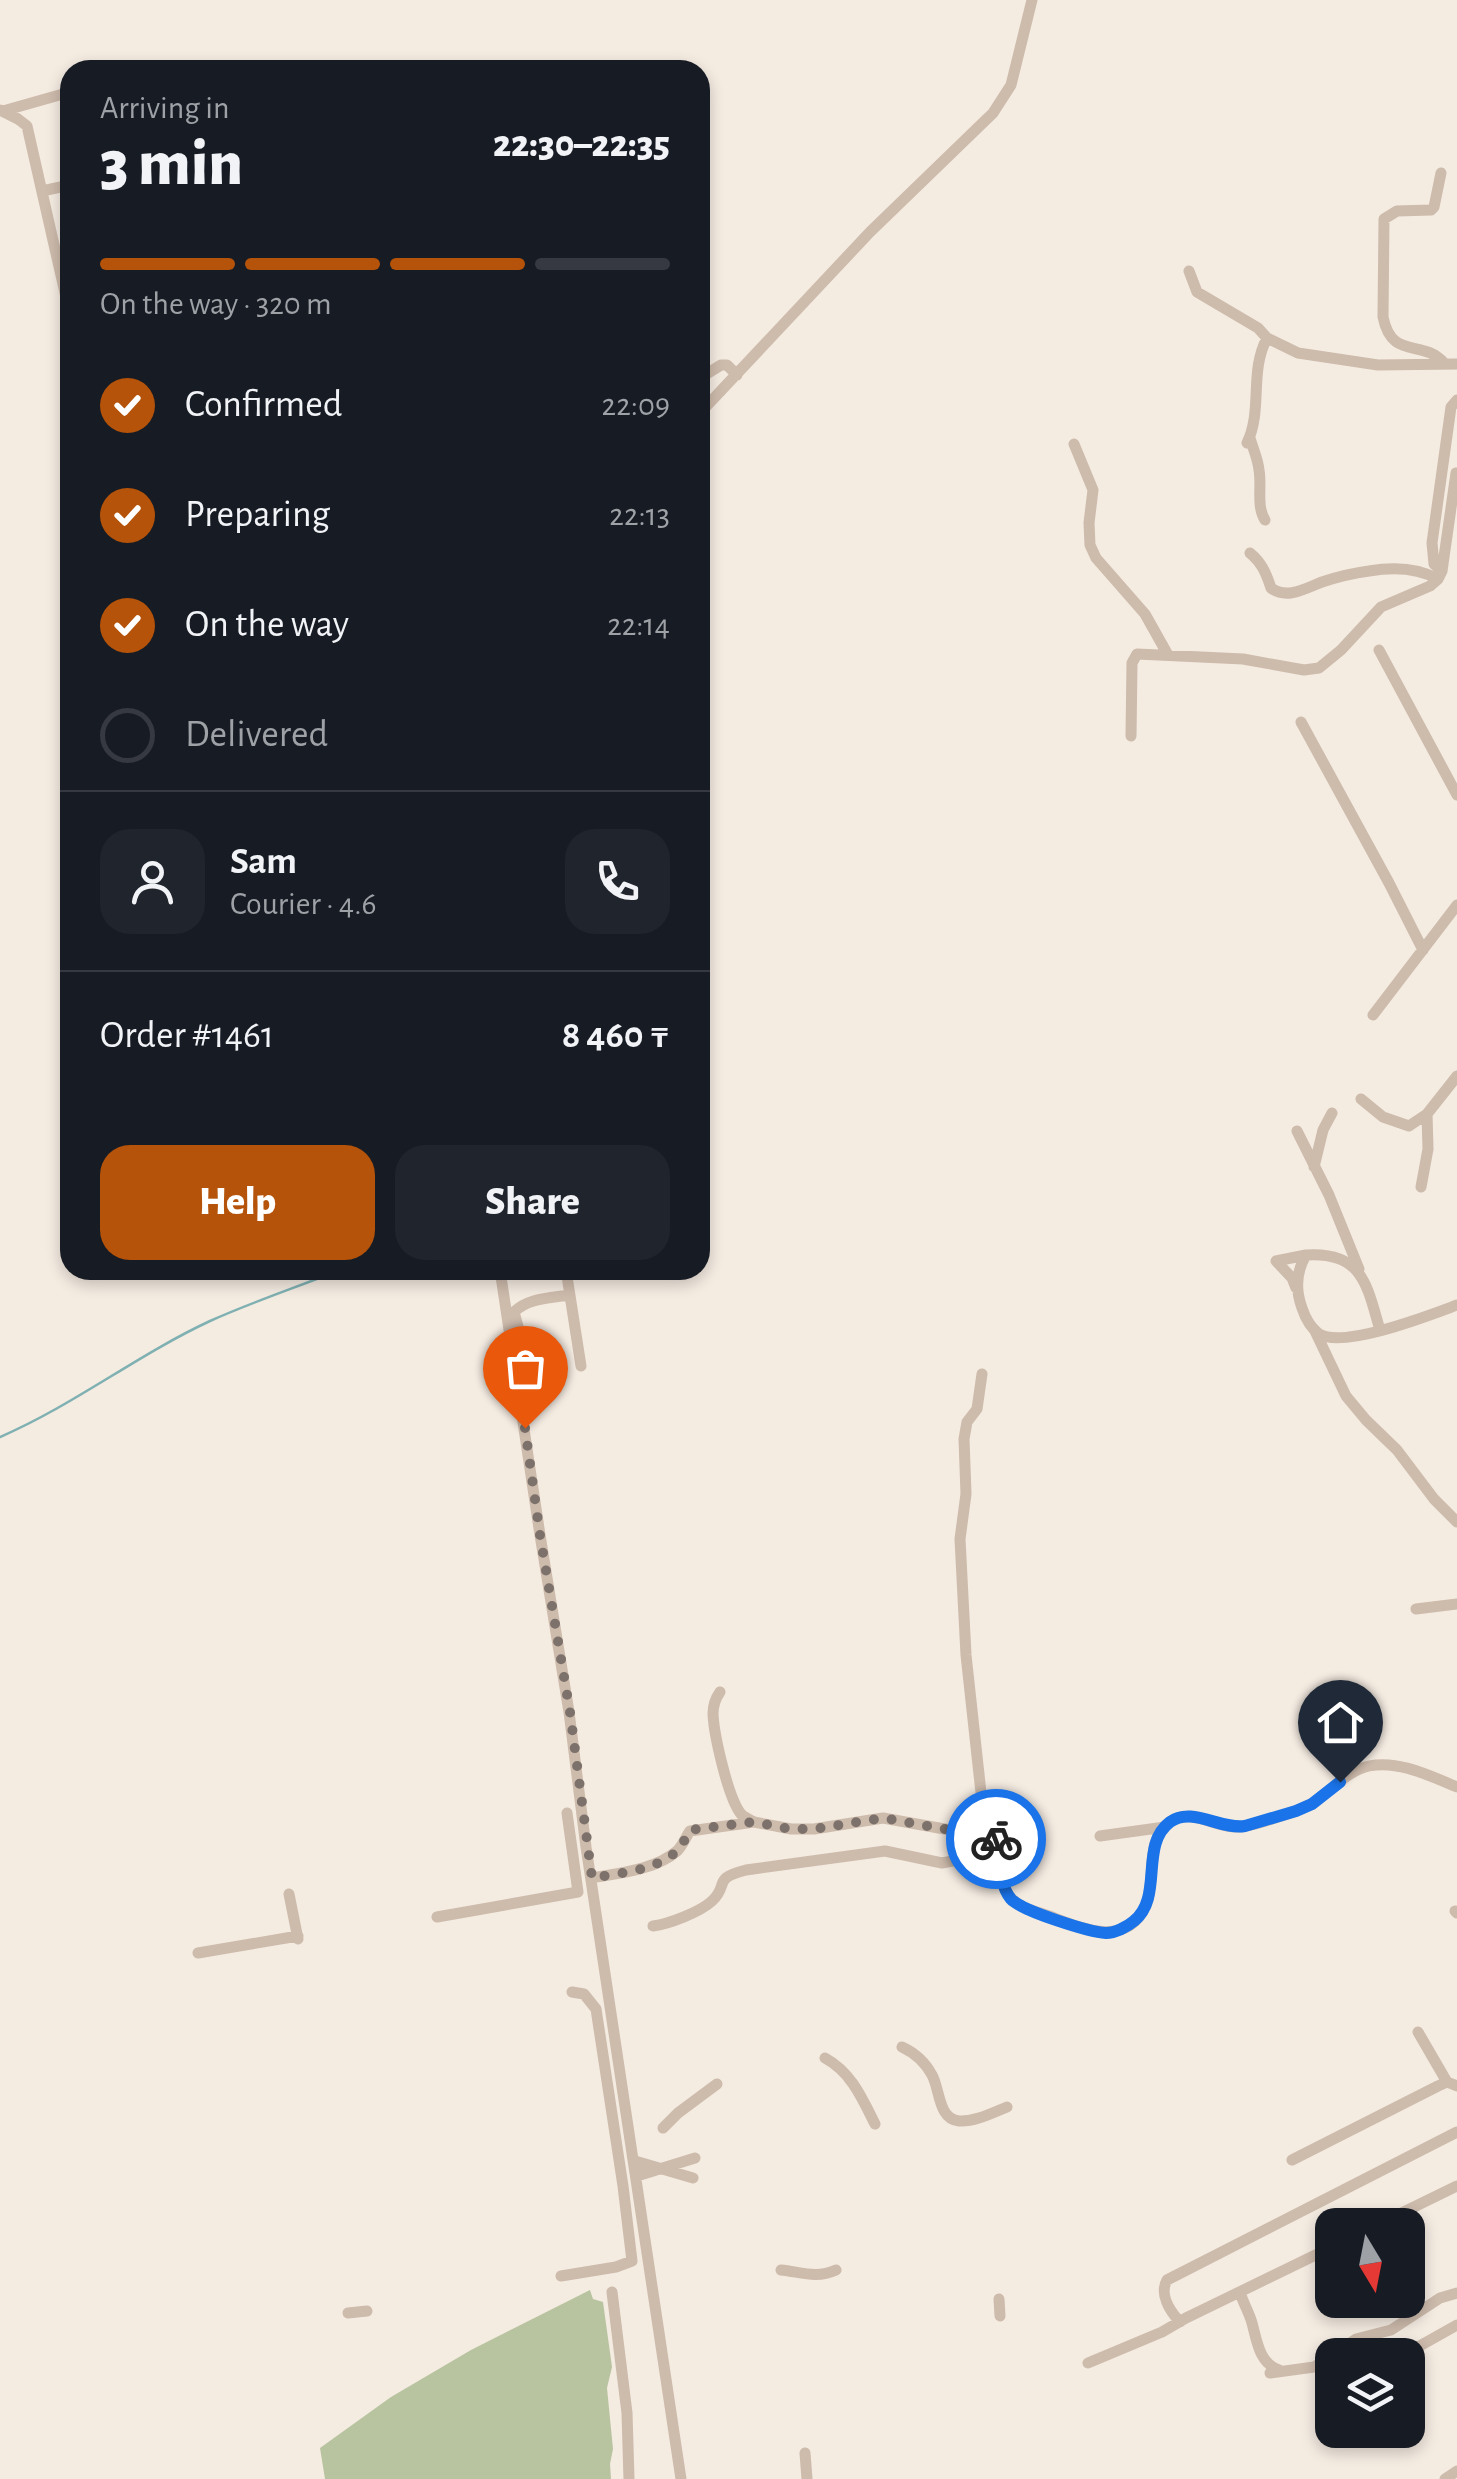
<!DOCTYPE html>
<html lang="en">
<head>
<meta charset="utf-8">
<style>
  :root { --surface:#171b24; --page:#20242c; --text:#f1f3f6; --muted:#9ea1a6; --line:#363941; --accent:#b45309 }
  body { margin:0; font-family:"Alegreya Sans",sans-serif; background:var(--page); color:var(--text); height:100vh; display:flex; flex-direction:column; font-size:38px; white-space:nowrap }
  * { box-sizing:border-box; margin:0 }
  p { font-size:32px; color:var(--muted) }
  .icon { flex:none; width:55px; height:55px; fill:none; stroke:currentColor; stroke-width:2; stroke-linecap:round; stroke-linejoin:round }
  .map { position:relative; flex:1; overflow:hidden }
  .details { position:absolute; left:60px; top:60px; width:650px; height:1220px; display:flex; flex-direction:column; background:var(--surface); border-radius:30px; box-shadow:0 5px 15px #0003 }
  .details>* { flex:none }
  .needle { width:65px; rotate:170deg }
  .buttons { position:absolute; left:1315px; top:2208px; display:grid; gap:20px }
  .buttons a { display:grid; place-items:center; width:110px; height:110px; border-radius:20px; background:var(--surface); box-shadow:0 5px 15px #0003; font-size:50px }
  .pin { position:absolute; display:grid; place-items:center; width:85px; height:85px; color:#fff; margin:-102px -42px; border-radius:50% 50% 50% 0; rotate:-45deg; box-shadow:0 0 10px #0007 }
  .pin .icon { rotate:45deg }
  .courier { position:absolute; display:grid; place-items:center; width:100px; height:100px; margin:-50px; border:8px solid #1a73e8; border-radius:50%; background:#fff; color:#222; box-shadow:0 2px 12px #0007 }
  .overview em { font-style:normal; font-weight:800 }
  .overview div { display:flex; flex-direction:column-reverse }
  .overview { display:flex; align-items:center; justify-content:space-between; height:170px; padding:0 40px }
  h1 { font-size:65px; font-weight:800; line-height:75px }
  .bar { display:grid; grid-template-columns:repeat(4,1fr); gap:15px 10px; align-content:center; height:120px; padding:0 40px }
  .bar i { height:12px; border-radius:8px; background:var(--line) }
  .bar .current { background:var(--accent) }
  .bar p { grid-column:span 4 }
  .line { display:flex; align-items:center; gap:25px; padding:0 40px; border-top:2px solid var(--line) }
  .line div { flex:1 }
  .round { display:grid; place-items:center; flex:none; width:105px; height:105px; border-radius:30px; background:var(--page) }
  ol { padding:0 40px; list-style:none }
  li { display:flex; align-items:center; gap:30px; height:110px }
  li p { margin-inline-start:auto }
  li .icon { padding:10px; border-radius:50%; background:var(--accent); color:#fff; stroke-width:4 }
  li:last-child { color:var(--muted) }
  li i { width:55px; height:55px; border:5px solid var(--line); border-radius:50% }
  .action { display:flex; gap:20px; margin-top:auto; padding:20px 40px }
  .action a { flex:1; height:115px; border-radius:30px; background:var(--accent); color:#fff; font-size:40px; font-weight:800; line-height:115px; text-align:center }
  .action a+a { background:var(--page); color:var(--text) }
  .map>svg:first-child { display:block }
  .green { fill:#b8c4a0 }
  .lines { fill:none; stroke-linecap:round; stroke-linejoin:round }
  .stream { stroke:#7fb0b2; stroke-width:2.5 }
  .street { stroke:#cdbbac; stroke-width:11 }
  .done { stroke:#7c716b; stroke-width:10; stroke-dasharray:0 18 }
  .route { stroke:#1a73e8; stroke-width:12 }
</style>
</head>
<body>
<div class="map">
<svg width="1457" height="2479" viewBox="0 0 1457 2479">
  <rect width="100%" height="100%" fill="#f4ebe1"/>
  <path class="green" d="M590,2290L593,2299L603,2302L612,2367L607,2388L613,2449L610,2464L611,2479H325L320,2448L391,2397L471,2350Z"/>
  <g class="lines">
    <path class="stream" d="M0,1437C74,1405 137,1355 210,1321C252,1302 297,1287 340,1270"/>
    <path class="street" d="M0,110L18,119L27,126L70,315
      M3,111L70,92
      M1441,173L1434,207L1431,210L1397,211L1384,219L1383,317C1392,361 1422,338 1444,363
      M42,191L70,185
      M1189,271L1197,292L1258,328L1267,338L1298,353L1378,365L1457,364
      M700,378L721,365H727L737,375
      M700,413L870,232L993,113L1011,85L1032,0
      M1250,438C1253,449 1258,459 1259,470C1262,486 1256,506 1265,520
      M1247,443C1263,410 1249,372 1267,338
      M1074,444L1093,490L1089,523L1090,545L1096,558L1145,614L1168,655
      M1250,553C1262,563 1266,573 1271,588C1287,600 1306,588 1322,582C1337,577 1354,573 1369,571C1392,567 1418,568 1438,579
      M1442,571L1456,473
      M1379,650L1457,795
      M1301,722L1389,883L1423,950
      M1131,736L1132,663L1137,654L1243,659L1304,670L1319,668L1341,650L1381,607L1430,586L1438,579L1442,571L1434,564L1432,543L1451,407L1457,400
      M1373,1015L1457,905
      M1361,1099L1383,1117L1409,1126L1427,1114
      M1297,1131L1329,1195L1359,1269
      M1314,1167L1323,1130L1332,1113
      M1421,1187L1428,1149L1427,1114L1457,1076
      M500,1270L540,1535L569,1712L586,1847L681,2479
      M566,1270L581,1366
      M1296,1288L1292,1278L1276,1261L1306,1255
      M1314,1329L1346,1396L1366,1420L1397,1450L1434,1499L1457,1522
      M519,1330L514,1312C528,1298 550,1298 569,1295
      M1380,1330C1367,1286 1363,1251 1306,1255C1296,1272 1295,1289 1302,1308C1305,1317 1311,1328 1319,1334C1344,1349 1430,1315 1457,1305
      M982,1374L977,1409L967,1422L964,1439L966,1494L960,1539L966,1655L983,1811C986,1821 993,1830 996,1839C1003,1857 997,1882 1011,1898C1020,1909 1039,1912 1052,1917C1083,1929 1127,1948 1146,1905C1156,1881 1145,1845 1166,1825C1188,1804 1214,1829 1239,1827C1253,1826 1299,1811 1311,1804C1331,1792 1346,1771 1369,1766C1399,1760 1430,1776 1457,1787
      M1416,1609L1457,1604
      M720,1692C715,1699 713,1705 713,1714C714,1735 728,1798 741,1814C745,1818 750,1820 754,1822
      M1100,1836L1165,1827
      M592,1878C619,1873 655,1870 677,1851C683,1845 685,1838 690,1831L754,1822L791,1829H814L883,1818L950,1830L989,1827
      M289,1894L298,1939
      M1455,1911L1457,1913
      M437,1917L578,1892L567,1813
      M653,1926C669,1924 700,1912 712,1901C730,1884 711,1879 746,1870L885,1851L942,1863L998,1852
      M198,1953L298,1936
      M1418,2032L1447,2082
      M902,2047C915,2053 925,2062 932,2075C940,2089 938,2119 959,2121C975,2122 992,2113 1007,2107
      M825,2058C851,2072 862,2098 875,2124
      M663,2128L678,2113L717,2084
      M1292,2160L1438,2086L1447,2082L1457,2086
      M635,2161L693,2178
      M637,2176L695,2158
      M1377,2225L1457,2186
      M781,2270C801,2272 816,2279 836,2270
      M561,2276L616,2267L632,2261L623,2186L596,2009L584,1994L572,1992
      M612,2292L627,2413L629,2479
      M1240,2292C1243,2303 1249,2312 1252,2323C1257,2341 1259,2363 1279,2370
      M999,2299L1000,2316
      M348,2313L367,2311
      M1180,2322C1170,2311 1159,2294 1167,2280L1457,2132
      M1416,2348L1457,2325
      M1088,2363L1162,2332L1186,2318L1332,2247
      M1270,2373L1314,2367L1356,2339L1391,2330L1440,2298L1457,2293
      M805,2453L807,2479
      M1445,2479L1457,2471"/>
  </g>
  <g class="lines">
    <path class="done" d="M525,1428L540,1535L570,1712L592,1878C619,1873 655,1871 677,1851C683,1845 685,1838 690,1830L754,1822L790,1829H814L883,1818L950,1830L989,1827L996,1839"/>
    <path class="route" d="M996,1839C999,1857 999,1885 1011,1899C1022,1911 1089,1932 1106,1933C1115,1933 1127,1927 1134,1921C1164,1897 1139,1845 1170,1822C1192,1806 1220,1830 1245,1826L1296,1811L1312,1804L1340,1782"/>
  </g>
</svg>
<div class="buttons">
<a><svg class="needle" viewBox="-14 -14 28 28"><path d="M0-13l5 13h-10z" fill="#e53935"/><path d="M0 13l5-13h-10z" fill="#9ea1a6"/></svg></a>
<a><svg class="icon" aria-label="layers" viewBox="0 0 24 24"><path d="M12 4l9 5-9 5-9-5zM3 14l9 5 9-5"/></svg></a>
</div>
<div class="pin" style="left:525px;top:1428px;background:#ea580c"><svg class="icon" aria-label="bag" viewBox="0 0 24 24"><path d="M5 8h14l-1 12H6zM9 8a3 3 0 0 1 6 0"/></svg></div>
<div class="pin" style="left:1340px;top:1782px;background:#1f2937"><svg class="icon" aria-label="home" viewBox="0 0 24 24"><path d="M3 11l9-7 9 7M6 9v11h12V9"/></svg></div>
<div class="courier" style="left:996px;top:1839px"><svg class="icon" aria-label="bike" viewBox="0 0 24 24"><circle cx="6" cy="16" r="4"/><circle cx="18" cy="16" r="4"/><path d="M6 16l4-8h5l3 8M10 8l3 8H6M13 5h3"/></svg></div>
<section class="details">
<div class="overview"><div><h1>3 min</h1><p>Arriving in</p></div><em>22:30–22:35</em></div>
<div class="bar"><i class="current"></i><i class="current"></i><i class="current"></i><i></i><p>On the way · 320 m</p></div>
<ol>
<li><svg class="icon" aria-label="check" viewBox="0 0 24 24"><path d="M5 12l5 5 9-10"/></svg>Confirmed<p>22:09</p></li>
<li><svg class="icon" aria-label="check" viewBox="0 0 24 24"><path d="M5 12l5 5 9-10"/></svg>Preparing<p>22:13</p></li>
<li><svg class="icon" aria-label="check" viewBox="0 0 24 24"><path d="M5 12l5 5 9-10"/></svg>On the way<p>22:14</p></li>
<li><i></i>Delivered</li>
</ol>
<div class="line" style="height:180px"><a class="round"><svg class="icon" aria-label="person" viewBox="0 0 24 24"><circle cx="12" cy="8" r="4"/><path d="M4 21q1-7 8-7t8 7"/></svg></a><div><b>Sam</b><p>Courier · 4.6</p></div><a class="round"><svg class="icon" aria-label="phone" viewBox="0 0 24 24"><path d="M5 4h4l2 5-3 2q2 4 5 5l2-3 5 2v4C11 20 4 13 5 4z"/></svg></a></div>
<div class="line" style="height:130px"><div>Order #1461</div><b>8 460 ₸</b></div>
<div class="action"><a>Help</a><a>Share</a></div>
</section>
</div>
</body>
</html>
